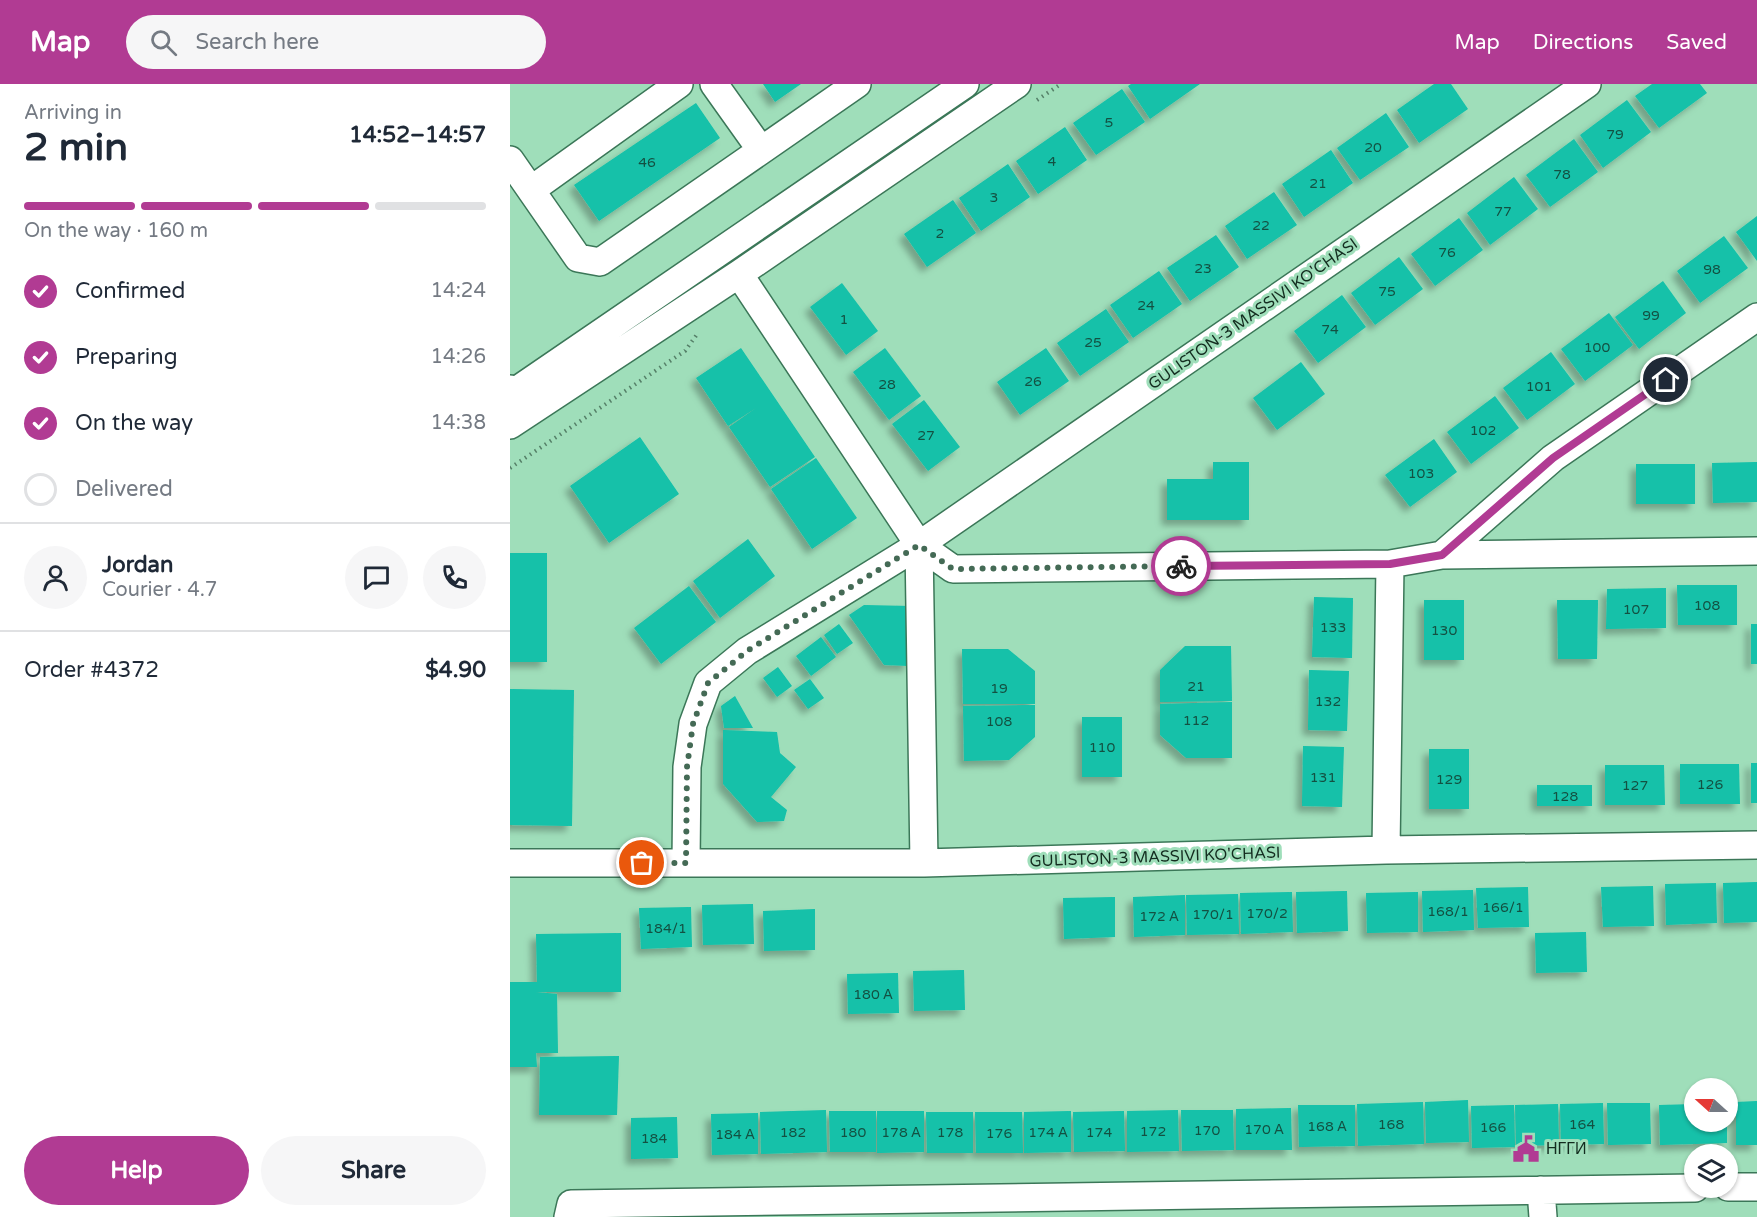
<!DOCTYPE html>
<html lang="en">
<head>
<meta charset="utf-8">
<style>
  :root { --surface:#fff; --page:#f6f6f7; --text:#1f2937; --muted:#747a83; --line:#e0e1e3; --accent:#b13b93 }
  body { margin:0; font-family:"Varela Round",sans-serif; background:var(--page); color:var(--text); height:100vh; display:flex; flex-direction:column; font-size:22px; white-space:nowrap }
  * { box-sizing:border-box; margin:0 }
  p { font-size:20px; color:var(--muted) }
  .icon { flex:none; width:33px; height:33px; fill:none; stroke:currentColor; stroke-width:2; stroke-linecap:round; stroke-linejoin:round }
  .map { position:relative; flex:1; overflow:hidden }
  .side { display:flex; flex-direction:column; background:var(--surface); width:510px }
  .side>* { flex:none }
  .needle { width:39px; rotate:291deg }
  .buttons { position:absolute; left:1174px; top:994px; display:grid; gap:12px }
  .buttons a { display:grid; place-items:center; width:54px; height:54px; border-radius:50%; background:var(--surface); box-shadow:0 2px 4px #0004; font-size:30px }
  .pin { position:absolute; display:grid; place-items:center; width:51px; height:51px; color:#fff; margin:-26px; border:3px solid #fff; border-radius:50%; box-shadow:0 2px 6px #0007 }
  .courier { position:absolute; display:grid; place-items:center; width:60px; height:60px; margin:-30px; border:4px solid #b13b93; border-radius:50%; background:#fff; color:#222; box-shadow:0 2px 8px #0007 }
  .headline em { font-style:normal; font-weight:700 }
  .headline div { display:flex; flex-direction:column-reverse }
  .headline { display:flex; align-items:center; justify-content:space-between; height:102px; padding:0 24px }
  h1 { font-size:39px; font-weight:700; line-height:45px }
  .bar { display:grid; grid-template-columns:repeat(4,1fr); gap:9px 6px; align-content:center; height:72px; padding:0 24px }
  .bar i { height:8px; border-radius:4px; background:var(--line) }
  .bar .current { background:var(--accent) }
  .bar p { grid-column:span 4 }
  .line { display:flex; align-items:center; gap:15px; padding:0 24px; border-top:2px solid var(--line) }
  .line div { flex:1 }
  .round { display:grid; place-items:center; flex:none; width:63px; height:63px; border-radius:32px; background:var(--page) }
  ol { padding:0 24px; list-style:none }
  li { display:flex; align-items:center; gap:18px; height:66px }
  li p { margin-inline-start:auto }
  li .icon { padding:6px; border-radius:50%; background:var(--accent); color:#fff; stroke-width:4 }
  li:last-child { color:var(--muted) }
  li i { width:33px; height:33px; border:3px solid var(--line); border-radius:50% }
  .action { display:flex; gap:12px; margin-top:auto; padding:12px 24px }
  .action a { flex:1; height:69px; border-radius:36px; background:var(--accent); color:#fff; font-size:24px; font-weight:700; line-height:69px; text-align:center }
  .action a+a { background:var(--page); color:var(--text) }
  header { display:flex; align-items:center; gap:36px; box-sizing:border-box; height:84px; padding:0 30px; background:var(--accent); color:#fff }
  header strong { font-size:28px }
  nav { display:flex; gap:33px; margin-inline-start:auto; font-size:21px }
  .search { width:420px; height:54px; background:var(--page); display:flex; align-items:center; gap:15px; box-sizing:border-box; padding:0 21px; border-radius:33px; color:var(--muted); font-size:22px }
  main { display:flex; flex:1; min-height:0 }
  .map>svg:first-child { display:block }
  .building { fill:#13c1a9; filter:url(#shadow) }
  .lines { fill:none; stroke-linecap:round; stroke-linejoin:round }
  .minor-casing { stroke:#3b7758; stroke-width:30 }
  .major-casing { stroke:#3b7758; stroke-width:36 }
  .path { stroke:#558068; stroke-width:4; stroke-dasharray:1.5 4.5; stroke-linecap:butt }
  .minor { stroke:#fff; stroke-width:27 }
  .major { stroke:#fff; stroke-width:33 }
  .done { stroke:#446a55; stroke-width:6; stroke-dasharray:0 10.8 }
  .route { stroke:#b13b93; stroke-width:8 }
  .labels { text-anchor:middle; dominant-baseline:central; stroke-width:6; stroke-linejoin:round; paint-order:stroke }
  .number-label { font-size:14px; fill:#135142 }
  .street-label { font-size:16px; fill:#132c1f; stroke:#9fdeba }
  .poi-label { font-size:16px; fill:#132c1f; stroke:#9fdeba; text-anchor:start }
</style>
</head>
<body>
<header>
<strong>Map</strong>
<div class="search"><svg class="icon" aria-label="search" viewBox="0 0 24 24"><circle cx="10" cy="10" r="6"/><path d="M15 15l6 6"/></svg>Search here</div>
<nav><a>Map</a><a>Directions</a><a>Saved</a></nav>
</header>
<main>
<section class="side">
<div class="headline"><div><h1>2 min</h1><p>Arriving in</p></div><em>14:52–14:57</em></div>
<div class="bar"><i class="current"></i><i class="current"></i><i class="current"></i><i></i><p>On the way · 160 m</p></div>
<ol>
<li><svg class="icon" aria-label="check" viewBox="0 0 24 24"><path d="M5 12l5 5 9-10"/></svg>Confirmed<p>14:24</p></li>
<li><svg class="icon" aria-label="check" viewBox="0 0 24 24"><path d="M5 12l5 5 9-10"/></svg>Preparing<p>14:26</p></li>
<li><svg class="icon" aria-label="check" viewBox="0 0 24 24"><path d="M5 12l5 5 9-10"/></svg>On the way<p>14:38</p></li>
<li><i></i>Delivered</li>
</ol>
<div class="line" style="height:108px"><a class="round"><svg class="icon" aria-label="person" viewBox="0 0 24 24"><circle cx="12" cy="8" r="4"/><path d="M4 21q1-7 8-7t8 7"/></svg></a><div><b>Jordan</b><p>Courier · 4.7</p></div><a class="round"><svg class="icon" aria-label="chat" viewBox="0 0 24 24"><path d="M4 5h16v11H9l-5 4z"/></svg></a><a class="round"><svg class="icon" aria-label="phone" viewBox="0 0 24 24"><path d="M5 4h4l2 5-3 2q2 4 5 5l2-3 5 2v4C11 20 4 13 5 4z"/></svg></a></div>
<div class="line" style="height:78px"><div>Order #4372</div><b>$4.90</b></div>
<div class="action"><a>Help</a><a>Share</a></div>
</section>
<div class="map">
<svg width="1247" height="1133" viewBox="0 0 1247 1133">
  <defs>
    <filter id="shadow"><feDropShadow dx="-5.5" dy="5.5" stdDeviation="3" flood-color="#0004"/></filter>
  </defs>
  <rect width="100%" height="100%" fill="#9fdeba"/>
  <path class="building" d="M253,0H291L265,18Z
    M621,0H690L640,35L618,2Z
    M924,0H941L958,25L909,59L887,26Z
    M1142,0H1190L1197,9L1149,44L1125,12Z
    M612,5L635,38L586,71L563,39Z
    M1117,16L1141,48L1093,84L1070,51Z
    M186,19L210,54L89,137L64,101Z
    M876,29L899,63L850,96L827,64Z
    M555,43L577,76L528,110L506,77Z
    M1064,55L1088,88L1040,123L1016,91Z
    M821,66L843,99L794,133L772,100Z
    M498,80L520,113L471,147L449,114Z
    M1004,93L1028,125L980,161L957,129Z
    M764,108L787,141L737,175L715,142Z
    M443,116L466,149L417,183L394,150Z
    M1247,132V177L1226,148Z
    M949,134L973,166L925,202L901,170Z
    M706,151L729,183L680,217L657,184Z
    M1214,152L1238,184L1190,219L1167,187Z
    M889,173L913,205L865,241L841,209Z
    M649,187L672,220L623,254L600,221Z
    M1153,197L1176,229L1129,265L1105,233Z
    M332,199L368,247L336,271L300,223Z
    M832,211L856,243L808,279L784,247Z
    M596,225L619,258L570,292L547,259Z
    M1099,229L1123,261L1075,297L1051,265Z
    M231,264L305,373L260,403L219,343L246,324L218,342L186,294Z
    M375,264L411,312L379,336L343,288Z
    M536,264L559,297L510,331L487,298Z
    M1041,268L1065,300L1017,336L993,304Z
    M791,278L815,310L767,346L743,314Z
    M985,312L1009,344L961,380L937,348Z
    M414,316L450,363L418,387L382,340Z
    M130,353L169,410L99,459L60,402Z
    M924,355L947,388L900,423L875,391Z
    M306,374L347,434L302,465L261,405Z
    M703,378H739V436H657V395H703Z
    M1247,378V418L1203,419L1202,379Z
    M1126,380H1185V420H1126Z
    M238,455L265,492L210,534L183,497Z
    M0,469H37V578H0Z
    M1167,501H1227V541H1168Z
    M179,502L206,538L151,580L124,544Z
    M1156,504V544L1096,545L1097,505Z
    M804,513L843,514L842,574L802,573Z
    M914,516H954V576H914Z
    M1047,516H1088L1087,575H1048Z
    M354,521L401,522L399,582L374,581L339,531Z
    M329,540L343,559L327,570L314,551Z
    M1241,540H1247V580H1241Z
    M311,553L326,573L301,592L286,572Z
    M675,562H721L722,617L650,618V586Z
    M452,565H498L525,587V620H453Z
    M268,583L282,602L267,613L253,594Z
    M799,586L839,587L837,647L798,646Z
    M300,595L314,614L298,625L284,606Z
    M0,605L64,606L62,742L0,741Z
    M225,612L243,644H214L211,622Z
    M722,618V674H676L650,651V620Z
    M525,621V653L499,676L454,677L453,622Z
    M572,633H612V693H572Z
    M213,646L267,648L270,669L286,683L261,713L277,726L274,737L247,738L213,700Z
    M793,662L834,663L832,723L792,722Z
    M919,665H959V725H919Z
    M1241,679H1247V719H1241Z
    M1170,680H1229L1230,720H1170Z
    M1095,681H1154L1155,721H1095Z
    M1027,701H1082V722H1027Z
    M1247,798V838L1214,839L1213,799Z
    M1206,799L1207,839L1156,841L1155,800Z
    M1143,802L1144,842L1093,843L1091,803Z
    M1018,803L1019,843L968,844L966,804Z
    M963,806L964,846L913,848L912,807Z
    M837,807L838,847L787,849L786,808Z
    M782,808L783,848L731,850L730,809Z
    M908,808V848L857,849L856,809Z
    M728,810L729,850L677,851L676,811Z
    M675,811V851L624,853L623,813Z
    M605,813V853L554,855L553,814Z
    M243,820L244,860L193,861L192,821Z
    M181,823L182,863L131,865L129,824Z
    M305,825V866L254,867L253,827Z
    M1076,848L1077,888L1026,889L1025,849Z
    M111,849V908H26L47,910L48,969H26L27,983H0V898H27L26,850Z
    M454,886L455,926L404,927L403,887Z
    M388,889L389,929L338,930L337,890Z
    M109,972L107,1031H29L30,973Z
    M958,1016L959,1058L916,1059L915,1018Z
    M1247,1017V1061H1226V1018Z
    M913,1018L914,1060L848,1062L847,1020Z
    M1093,1019L1094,1060L1051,1061L1050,1020Z
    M1097,1019H1140L1141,1060L1098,1061Z
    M1048,1020L1049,1061L1006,1062L1005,1021Z
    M1185,1020V1038H1217V1059L1150,1061L1149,1021Z
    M788,1021H845V1062L789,1063Z
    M1004,1021L1005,1063L962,1064L961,1022Z
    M781,1024L782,1066H726V1025Z
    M316,1026L317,1068L251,1070L250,1028Z
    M668,1026L669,1067L617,1068V1027Z
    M671,1026H723L724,1066L672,1067Z
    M319,1027H366V1068H320Z
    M367,1027H414V1068L367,1069Z
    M561,1027V1068L514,1069V1028Z
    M614,1027L615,1067L564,1068L563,1028Z
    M416,1028H463V1069H417Z
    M465,1028H512L513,1069H466Z
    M248,1029V1070L202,1071L201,1030Z
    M167,1033L168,1074L121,1075V1034Z"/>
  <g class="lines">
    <defs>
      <path id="minor" d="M204,0L251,66
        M0,76L68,174L90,178L347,0
        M21,106L169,0
        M229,190L409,461L443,485L880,480L932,471L1247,467
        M0,311L455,0
        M0,341L229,190L507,0
        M409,461L414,779
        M932,471L1043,374L1247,233
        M876,766L880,480
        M0,779H414L876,766L1247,761
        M176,779L177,683L183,640L198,599L237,567L409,461L1077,0
        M1218,1103H1247
        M1031,1106L1033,1133
        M58,1133L61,1120L1185,1104"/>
      <path id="major" d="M0,308L3,309"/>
    </defs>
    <use href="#minor" class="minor-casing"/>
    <use href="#major" class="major-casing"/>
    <path class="path" d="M527,16L551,0
      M0,384L175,267L188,249"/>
    <use href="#minor" class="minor"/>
    <use href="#major" class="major"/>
  </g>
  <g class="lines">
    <path class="done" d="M132,779H176L177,683L183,640L198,599L237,567L409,461L443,485L671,482"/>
    <path class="route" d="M671,482L880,480L932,471L1043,374L1156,296"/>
  </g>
  <defs>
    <symbol id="civic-bare" viewBox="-9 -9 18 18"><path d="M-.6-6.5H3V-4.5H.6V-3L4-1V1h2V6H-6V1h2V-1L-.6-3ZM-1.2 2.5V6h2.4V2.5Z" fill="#b13b93" stroke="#9fdeba" stroke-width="2.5" paint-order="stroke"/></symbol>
  </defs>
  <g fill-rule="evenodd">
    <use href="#civic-bare" x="997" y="1046" width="38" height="38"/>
  </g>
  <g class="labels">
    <g class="number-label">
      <text x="599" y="38">5</text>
      <text x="1105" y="50">79</text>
      <text x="863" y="63">20</text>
      <text x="542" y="77">4</text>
      <text x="137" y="78">46</text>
      <text x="1052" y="90">78</text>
      <text x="808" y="99">21</text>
      <text x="484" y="113">3</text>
      <text x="993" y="127">77</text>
      <text x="751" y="141">22</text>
      <text x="430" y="149">2</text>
      <text x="937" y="168">76</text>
      <text x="693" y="184">23</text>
      <text x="1202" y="185">98</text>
      <text x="877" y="207">75</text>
      <text x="636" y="221">24</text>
      <text x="1141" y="231">99</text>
      <text x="334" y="235">1</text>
      <text x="820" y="245">74</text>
      <text x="583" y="258">25</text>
      <text x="1087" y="263">100</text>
      <text x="523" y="297">26</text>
      <text x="377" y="300">28</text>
      <text x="1029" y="302">101</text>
      <text x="973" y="346">102</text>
      <text x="416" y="351">27</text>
      <text x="911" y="389">103</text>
      <text x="1197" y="521">108</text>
      <text x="1126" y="525">107</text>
      <text x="823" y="543">133</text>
      <text x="934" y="546">130</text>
      <text x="686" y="602">21</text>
      <text x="489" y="604">19</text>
      <text x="818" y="617">132</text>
      <text x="686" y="636">112</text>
      <text x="489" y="637">108</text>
      <text x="592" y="663">110</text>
      <text x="813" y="693">131</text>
      <text x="939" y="695">129</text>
      <text x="1200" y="700">126</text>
      <text x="1125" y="701">127</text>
      <text x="1055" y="712">128</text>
      <text x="993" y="823">166/1</text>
      <text x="938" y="827">168/1</text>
      <text x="757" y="829">170/2</text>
      <text x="703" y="830">170/1</text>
      <text x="649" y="832">172 А</text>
      <text x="156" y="844">184/1</text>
      <text x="363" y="910">180 А</text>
      <text x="881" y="1040">168</text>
      <text x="1072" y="1040">164</text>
      <text x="817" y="1042">168 А</text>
      <text x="983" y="1043">166</text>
      <text x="754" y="1045">170 А</text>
      <text x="697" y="1046">170</text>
      <text x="643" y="1047">172</text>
      <text x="283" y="1048">182</text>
      <text x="343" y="1048">180</text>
      <text x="391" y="1048">178 А</text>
      <text x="440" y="1048">178</text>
      <text x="538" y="1048">174 А</text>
      <text x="589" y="1048">174</text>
      <text x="489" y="1049">176</text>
      <text x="225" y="1050">184 А</text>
      <text x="144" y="1054">184</text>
    </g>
    <g class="street-label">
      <text transform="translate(743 230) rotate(-35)">GULISTON-3 MASSIVI KO'CHASI</text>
      <text transform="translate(645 773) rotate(-2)">GULISTON-3 MASSIVI KO'CHASI</text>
    </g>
    <g class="poi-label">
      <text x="1036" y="1065">НГГИ</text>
    </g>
  </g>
</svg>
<div class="buttons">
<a><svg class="needle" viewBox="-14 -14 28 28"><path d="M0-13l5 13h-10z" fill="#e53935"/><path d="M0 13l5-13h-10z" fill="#747a83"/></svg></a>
<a><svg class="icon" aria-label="layers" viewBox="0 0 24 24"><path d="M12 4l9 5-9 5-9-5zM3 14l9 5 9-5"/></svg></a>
</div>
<div class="pin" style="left:132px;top:779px;background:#ea580c"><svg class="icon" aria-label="bag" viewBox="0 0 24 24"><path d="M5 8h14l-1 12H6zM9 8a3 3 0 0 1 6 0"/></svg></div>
<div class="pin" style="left:1156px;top:296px;background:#1f2937"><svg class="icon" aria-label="home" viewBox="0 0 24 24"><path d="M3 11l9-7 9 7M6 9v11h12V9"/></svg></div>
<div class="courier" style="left:671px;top:482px"><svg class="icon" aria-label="bike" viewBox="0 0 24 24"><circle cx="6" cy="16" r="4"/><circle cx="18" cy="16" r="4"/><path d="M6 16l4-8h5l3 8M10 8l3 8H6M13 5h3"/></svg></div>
</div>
</main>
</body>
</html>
